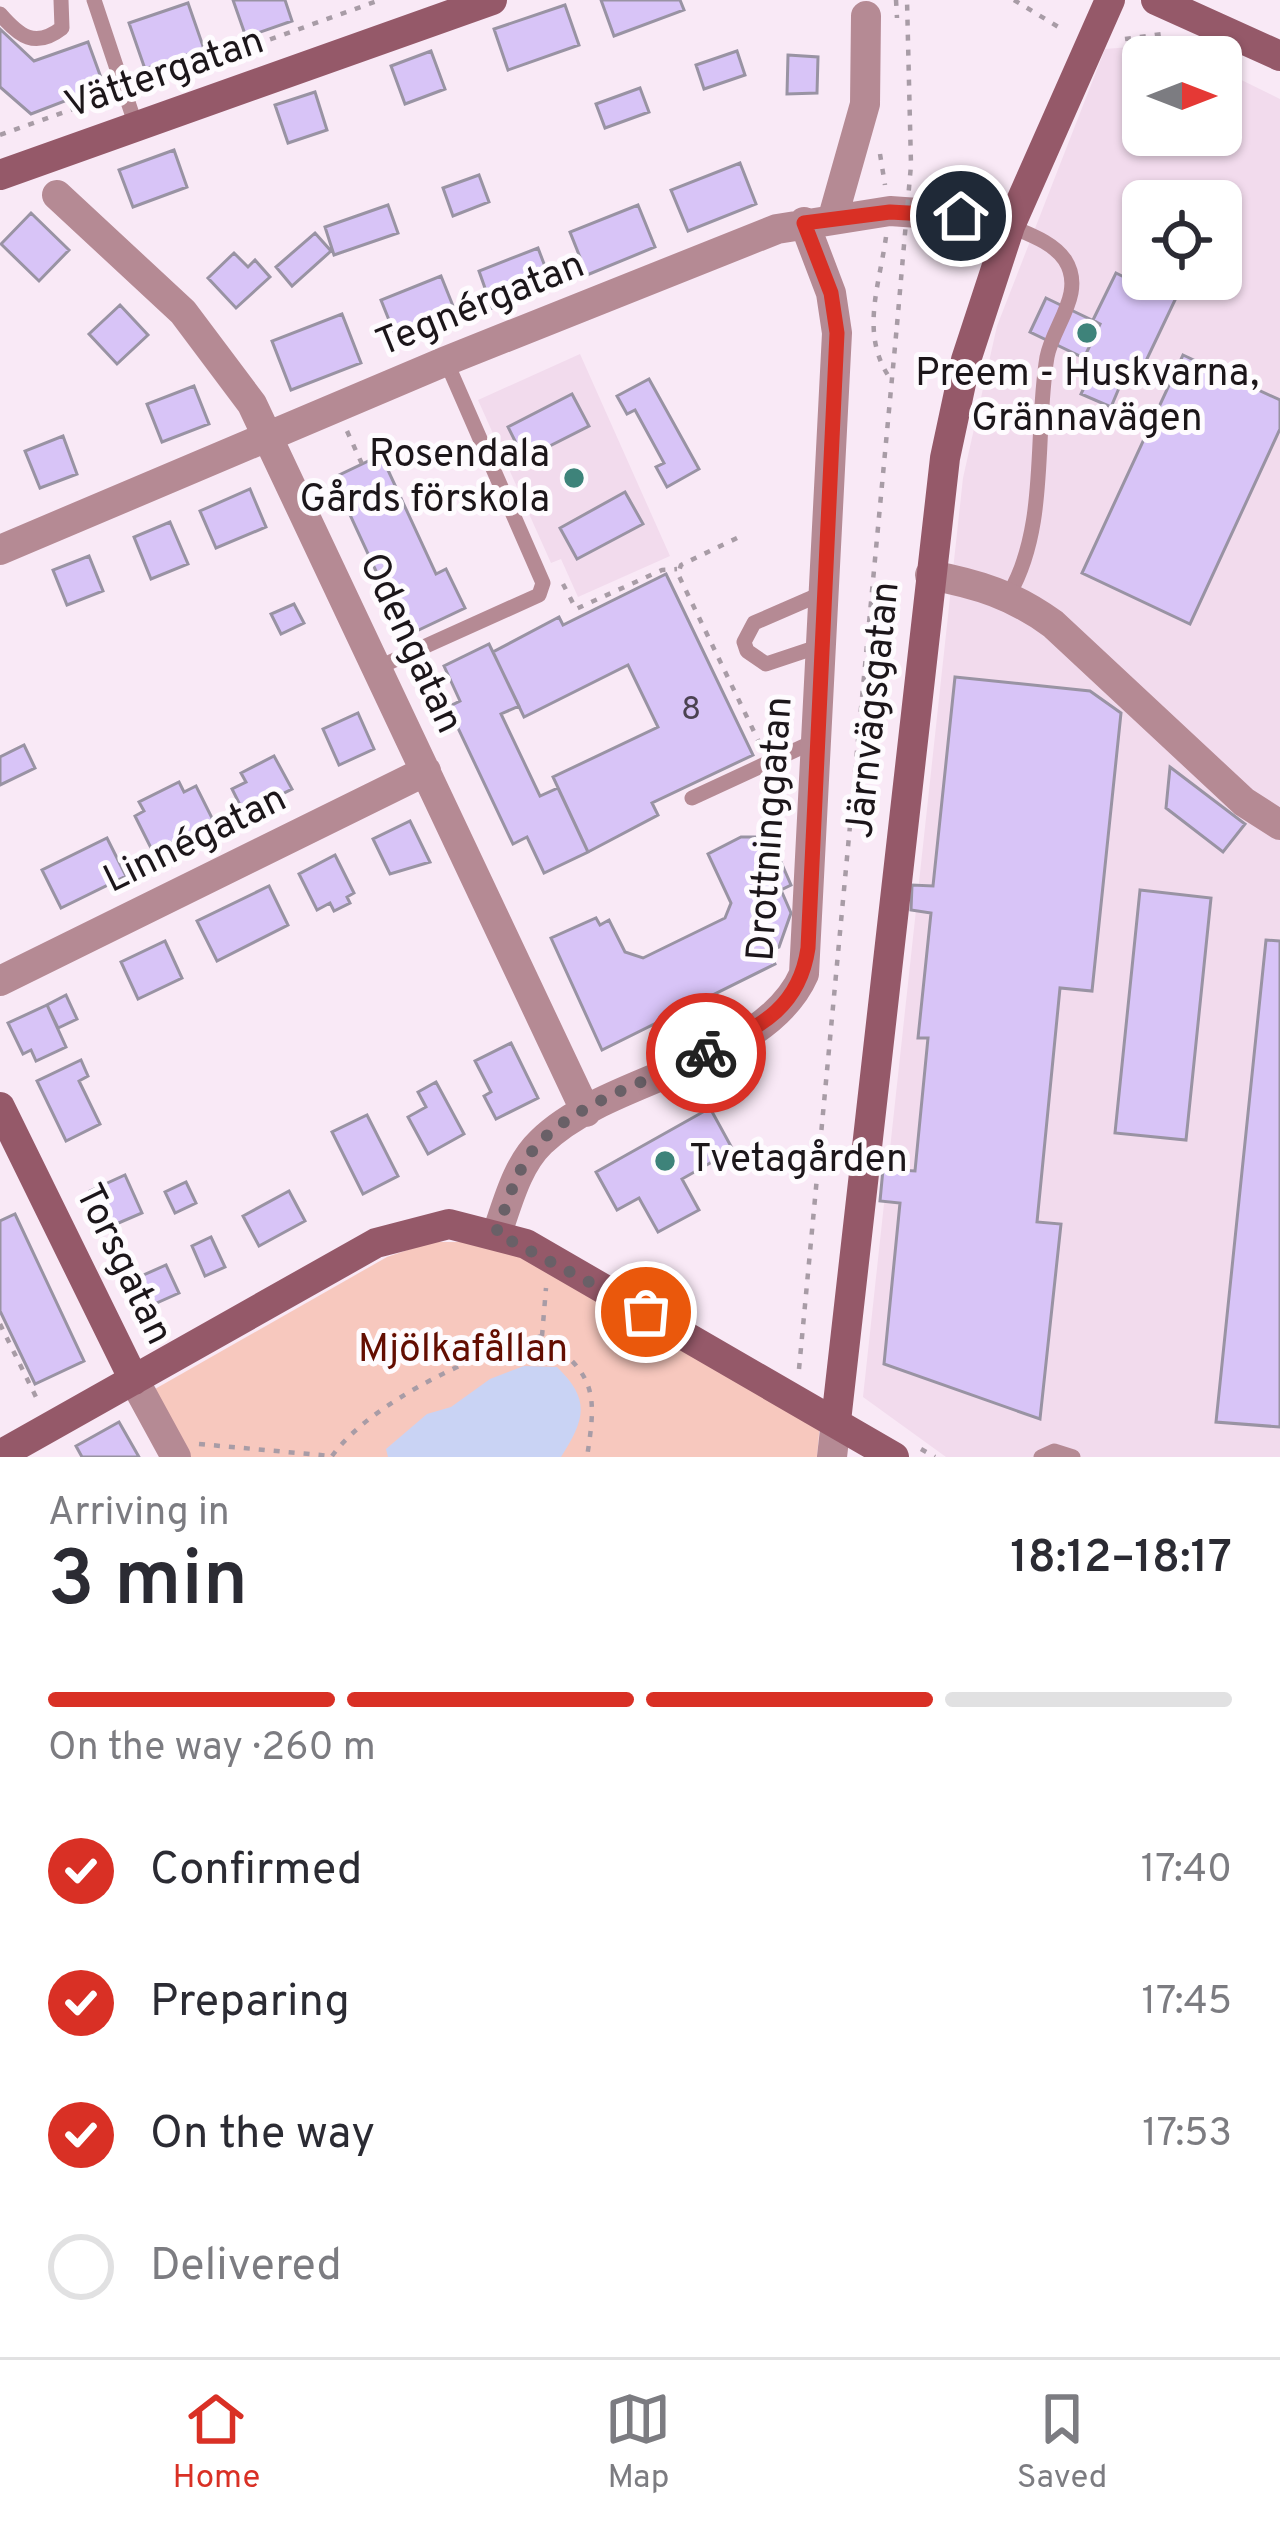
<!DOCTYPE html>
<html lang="en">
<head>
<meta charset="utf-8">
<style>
  :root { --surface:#fff; --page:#f2f2f3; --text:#2b2b33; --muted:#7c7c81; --line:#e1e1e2; --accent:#d93025 }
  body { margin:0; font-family:Overpass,sans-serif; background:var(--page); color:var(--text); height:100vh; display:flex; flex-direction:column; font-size:45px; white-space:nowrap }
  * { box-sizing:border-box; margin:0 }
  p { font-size:39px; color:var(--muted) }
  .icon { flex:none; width:66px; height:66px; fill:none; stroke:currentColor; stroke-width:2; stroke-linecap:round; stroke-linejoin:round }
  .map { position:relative; height:1457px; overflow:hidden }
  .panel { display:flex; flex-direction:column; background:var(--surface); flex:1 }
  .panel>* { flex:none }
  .needle { width:78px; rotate:90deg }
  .fabs { position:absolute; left:1122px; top:36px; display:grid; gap:24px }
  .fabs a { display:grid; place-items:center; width:120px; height:120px; border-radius:18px; background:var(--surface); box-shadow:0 3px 9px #0004; font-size:60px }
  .pin { position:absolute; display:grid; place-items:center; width:102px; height:102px; color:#fff; margin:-51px; border:6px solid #fff; border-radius:50%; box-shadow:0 3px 12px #0007 }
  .courier { position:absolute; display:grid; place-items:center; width:120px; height:120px; margin:-60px; border:9px solid #d93025; border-radius:50%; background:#fff; color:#222; box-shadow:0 3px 15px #0007 }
  .summary em { font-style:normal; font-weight:600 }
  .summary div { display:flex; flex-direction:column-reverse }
  .summary { display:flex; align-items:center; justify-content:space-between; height:204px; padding:0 48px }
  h1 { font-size:78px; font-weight:600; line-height:90px }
  .bar { display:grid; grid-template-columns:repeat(4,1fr); gap:18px 12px; align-content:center; height:144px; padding:0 48px }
  .bar i { height:15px; border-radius:9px; background:var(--line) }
  .bar .on { background:var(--accent) }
  .bar p { grid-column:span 4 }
  ol { padding:0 48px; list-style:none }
  li { display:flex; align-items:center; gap:36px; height:132px }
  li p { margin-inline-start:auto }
  li .icon { padding:12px; border-radius:50%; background:var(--accent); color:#fff; stroke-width:4 }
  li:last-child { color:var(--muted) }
  li i { width:66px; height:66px; border:6px solid var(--line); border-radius:50% }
  .tabs { display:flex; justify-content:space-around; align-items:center; height:168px; border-top:3px solid var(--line); background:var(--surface); font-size:33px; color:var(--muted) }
  .tabs a { display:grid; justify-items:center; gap:6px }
  .tabs .on { color:var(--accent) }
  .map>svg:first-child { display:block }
  .built { fill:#f2dbed; fill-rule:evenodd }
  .green { fill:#f7c8be }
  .water { fill:#c9d3f4 }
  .building { fill:#d8c4f7; stroke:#9993a3; stroke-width:3 }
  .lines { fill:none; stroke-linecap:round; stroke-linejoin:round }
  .path { stroke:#a89ca6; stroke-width:4.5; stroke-dasharray:6 9; stroke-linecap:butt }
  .lane { stroke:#b58a94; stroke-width:15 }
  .street { stroke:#b58a94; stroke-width:30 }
  .secondary { stroke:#955969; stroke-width:30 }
  .path-bridge { stroke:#a89ca6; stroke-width:4.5; stroke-dasharray:6 9; stroke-linecap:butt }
  .done { stroke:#696067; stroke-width:12; stroke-dasharray:0 21.6 }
  .route { stroke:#d93025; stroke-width:15 }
  .poi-dot { fill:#3e837a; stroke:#fefbfe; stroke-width:4.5 }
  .labels { text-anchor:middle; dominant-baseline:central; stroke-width:10; stroke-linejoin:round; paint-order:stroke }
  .number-label { font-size:33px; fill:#4b4251 }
  .street-label { font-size:39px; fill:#1c161a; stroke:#fefbfe }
  .poi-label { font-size:39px; fill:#1c161a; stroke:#fefbfe }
  .park-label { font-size:39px; fill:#630d01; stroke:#fefbfe }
</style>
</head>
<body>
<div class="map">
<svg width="1280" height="1457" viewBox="0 0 1280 1457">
  <rect width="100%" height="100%" fill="#f9e9f6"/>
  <path class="built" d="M1168,44L1195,57H1143V135H1221V70L1280,99V1457H946L863,1397L963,478L997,326L1105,49ZM1143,201H1221V279H1143Z
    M580,354L670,556L578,597L561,559L551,563L478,400Z"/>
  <path class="green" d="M431,1242H505L820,1423L817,1457H191L155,1389L387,1257Z"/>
  <path class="water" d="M524,1366L557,1367C591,1400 585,1419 561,1457H388L386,1449L427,1414L451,1407L490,1379Z"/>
  <path class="building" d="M233,0H285L292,21L246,37Z
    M601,0H680L684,10L614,36Z
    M188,3L204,49L145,69L129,23Z
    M565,5L579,45L508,70L494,29Z
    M0,29L34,61L88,42L104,86L31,114L0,87Z
    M431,51L445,89L405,104L391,66Z
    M737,51L745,75L704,89L696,65Z
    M788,55L818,57L817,93L787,94Z
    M640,88L649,112L605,128L596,104Z
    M315,92L327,130L288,143L275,105Z
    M174,150L187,187L133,207L119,170Z
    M740,163L756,204L688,231L671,190Z
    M479,175L489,202L453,216L443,188Z
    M1175,183L1213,201H1167Z
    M388,205L398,233L334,255L325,227Z
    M638,205L655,247L587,275L570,232Z
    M31,213L69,250L39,281L1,244Z
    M315,233L331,251L292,286L276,267Z
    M538,248L552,285L492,308L479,271Z
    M234,253L248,267L255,260L270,277L236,308L208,278Z
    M1116,273L1144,287L1147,279H1185L1136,382L1084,358L1100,324L1093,320Z
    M441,276L459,321L399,345L381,300Z
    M1046,298L1100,324L1084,358L1030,332Z
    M120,305L148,335L117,364L89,334Z
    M342,314L361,363L291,390L272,341Z
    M1183,355L1280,400V429L1190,624L1082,573Z
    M1090,375L1119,388L1111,407L1081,394Z
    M649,379L699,469L667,487L656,467L664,463L635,410L627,414L617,396Z
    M194,386L209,424L162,442L147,404Z
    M572,394L589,426L524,459L508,427Z
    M63,436L77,474L40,488L25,451Z
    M381,455L436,574L446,569L465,608L406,636L333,478Z
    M250,489L266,527L216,548L200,511Z
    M625,492L643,524L577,559L560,528Z
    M170,522L188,564L151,579L134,537Z
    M89,556L103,591L67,605L53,570Z
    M666,574L753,755L652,803L658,815L588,852L553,777L658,727L628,665L524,717L493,652L559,617L563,625Z
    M294,604L304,623L281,634L271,614Z
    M489,644L519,706L501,714L540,796L558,788L588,852L544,873L527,837L513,844L448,707L460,701L444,666Z
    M955,677L1090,691L1121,713L1092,991L1060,988L1037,1222L1061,1224L1040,1419L884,1364L900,1203L880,1201L883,1169L915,1171L928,1038H918L931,913L911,910L912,885L933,886Z
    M358,713L374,749L339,765L323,729Z
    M24,745L35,768L0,785V757Z
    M274,756L292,789L244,813L232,789L246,782L241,773Z
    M1170,767L1245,824L1223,852L1166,808Z
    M179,782L184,792L196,786L214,822L153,852L135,816L144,811L139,802Z
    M410,821L430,862L390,874L373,839Z
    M741,837H755L760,844L771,839L791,885L781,890L791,913L779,947L769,950L775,964L602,1050L551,938L596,918L600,925L609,920L625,952L643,958L725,918L731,903L708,854Z
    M107,838L126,876L61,908L42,870Z
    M335,855L354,893L347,897L350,903L334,911L330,903L317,910L299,874Z
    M269,886L288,925L217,961L197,921Z
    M1140,890L1211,898L1186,1140L1115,1133Z
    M1266,940L1280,941V1427L1216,1422Z
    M165,941L182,978L138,999L121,962Z
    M66,995L77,1019L58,1028L47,1005Z
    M47,1005L66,1047L36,1061L31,1050L23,1054L8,1023Z
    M511,1043L538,1098L496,1119L484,1096L491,1092L475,1061Z
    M81,1060L88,1076L79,1081L100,1124L66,1141L37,1081Z
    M436,1082L464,1134L428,1154L408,1117L426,1107L418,1092Z
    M710,1108L733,1150L682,1179L699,1210L658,1232L639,1198L617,1210L596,1172Z
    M367,1115L398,1176L363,1194L332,1132Z
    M125,1175L142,1213L107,1228L90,1191Z
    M186,1182L196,1203L175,1213L165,1192Z
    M289,1191L305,1221L259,1246L243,1216Z
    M15,1214L84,1361L35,1384L0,1311V1221Z
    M211,1237L225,1267L205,1276L192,1246Z
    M166,1265L179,1293L143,1309L130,1281Z
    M119,1422L139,1457H82L76,1446Z"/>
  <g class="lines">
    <path class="path" d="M896,0L897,18
      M1014,0L1065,31
      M1125,39L1162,34
      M143,85L380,0
      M0,135L104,98
      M880,154L885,185
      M886,237C879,287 859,337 892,381
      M347,431L362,464
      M737,538L681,565L678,574L759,742
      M563,584L576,609L662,570L677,569
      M0,1324L38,1401
      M542,1336L546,1288
      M799,1369L897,325
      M199,1444L331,1456
      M921,1449L935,1457
      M332,1456C371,1402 478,1352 542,1336C596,1375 597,1393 587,1457"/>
    <path class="lane" d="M94,0L136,126
      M0,14C19,36 35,49 62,28L61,0
      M823,593L754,623L744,642L747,651L766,664L823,645
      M1008,596C1049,527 1034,435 1047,357C1053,325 1086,293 1065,260C1053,242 1028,234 1010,226
      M377,668L539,595L543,583L446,361
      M692,798L815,741
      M1041,1457L1054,1451L1073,1457"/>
    <path class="street" d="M57,195L183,312L252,404L586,1112
      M833,217L865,104L866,16
      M0,550L446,361L777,229L890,211L961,216L1010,226
      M930,575C978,584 1013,595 1053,624L1244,802L1280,825
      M0,981L426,771
      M497,1233C508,1202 517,1165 541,1142C610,1074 764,1065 804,974L837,333L831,293L804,222
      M134,1380L176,1457
      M832,1457L836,1421"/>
    <path class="secondary" d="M1156,0L1280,56
      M0,175L492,0
      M0,1107L134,1380
      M836,1421L945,458L966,360L1010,226L1110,0
      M0,1455L376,1243L449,1224L526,1244L894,1457"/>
    <path class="path-bridge" d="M897,325L911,165L907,0"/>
  </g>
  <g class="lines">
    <path class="done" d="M646,1312L496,1233C508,1202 517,1165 541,1141C583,1100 654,1079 706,1053"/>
    <path class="route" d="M706,1053C758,1027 799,1010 808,948L837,333L831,293L804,223L890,212L961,216"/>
  </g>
  <g class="poi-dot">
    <circle cx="1087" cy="333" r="12"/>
    <circle cx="574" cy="478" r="12"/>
    <circle cx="665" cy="1161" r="12"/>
  </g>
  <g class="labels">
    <g class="number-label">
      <text x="691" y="711">8</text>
    </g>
    <g class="street-label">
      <text transform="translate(165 75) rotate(-19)">Vättergatan</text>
      <text transform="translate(481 306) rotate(-22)">Tegnérgatan</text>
      <text transform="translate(409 644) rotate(65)">Odengatan</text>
      <text transform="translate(875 710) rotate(-84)">Järnvägsgatan</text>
      <text transform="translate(772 829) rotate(-86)">Drottninggatan</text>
      <text transform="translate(196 841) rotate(-26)">Linnégatan</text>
      <text transform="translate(122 1265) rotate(64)">Torsgatan</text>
    </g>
    <g class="poi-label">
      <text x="1087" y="375">Preem - Huskvarna,<tspan x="1087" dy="45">Grännavägen</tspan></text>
      <text x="550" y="456" text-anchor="end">Rosendala<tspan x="550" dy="45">Gårds förskola</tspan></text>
      <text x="689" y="1161" text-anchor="start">Tvetagården</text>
    </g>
    <g class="park-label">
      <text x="463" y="1351">Mjölkafållan</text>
    </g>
  </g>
</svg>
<div class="fabs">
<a><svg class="needle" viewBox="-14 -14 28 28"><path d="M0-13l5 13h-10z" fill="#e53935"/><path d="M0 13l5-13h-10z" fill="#7c7c81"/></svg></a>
<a><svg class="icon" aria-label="locate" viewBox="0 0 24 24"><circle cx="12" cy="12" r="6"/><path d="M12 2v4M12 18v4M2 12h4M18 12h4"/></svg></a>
</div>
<div class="pin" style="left:646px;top:1312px;background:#ea580c"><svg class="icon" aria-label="bag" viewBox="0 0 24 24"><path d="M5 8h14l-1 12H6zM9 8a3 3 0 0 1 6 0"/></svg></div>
<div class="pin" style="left:961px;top:216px;background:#1f2937"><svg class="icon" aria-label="home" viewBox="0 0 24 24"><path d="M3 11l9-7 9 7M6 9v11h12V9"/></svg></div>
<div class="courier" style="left:706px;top:1053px"><svg class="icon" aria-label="bike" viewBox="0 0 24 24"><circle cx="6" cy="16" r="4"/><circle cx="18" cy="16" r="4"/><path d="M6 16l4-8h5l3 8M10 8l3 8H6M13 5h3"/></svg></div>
</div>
<section class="panel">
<div class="summary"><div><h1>3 min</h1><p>Arriving in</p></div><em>18:12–18:17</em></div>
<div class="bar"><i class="on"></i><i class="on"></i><i class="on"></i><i></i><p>On the way · 260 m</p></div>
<ol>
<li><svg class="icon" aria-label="check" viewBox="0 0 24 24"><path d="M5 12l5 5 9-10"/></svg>Confirmed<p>17:40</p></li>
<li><svg class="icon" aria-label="check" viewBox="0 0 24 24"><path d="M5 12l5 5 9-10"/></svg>Preparing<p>17:45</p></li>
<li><svg class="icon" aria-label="check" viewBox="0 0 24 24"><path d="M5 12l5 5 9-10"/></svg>On the way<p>17:53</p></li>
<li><i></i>Delivered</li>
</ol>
</section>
<nav class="tabs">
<a class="on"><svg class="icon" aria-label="home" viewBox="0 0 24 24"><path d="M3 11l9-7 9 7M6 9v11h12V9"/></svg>Home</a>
<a><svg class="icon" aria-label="map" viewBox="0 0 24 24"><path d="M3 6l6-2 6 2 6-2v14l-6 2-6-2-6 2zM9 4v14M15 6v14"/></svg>Map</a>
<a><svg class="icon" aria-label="saved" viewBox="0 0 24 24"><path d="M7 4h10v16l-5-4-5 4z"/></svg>Saved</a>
</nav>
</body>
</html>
